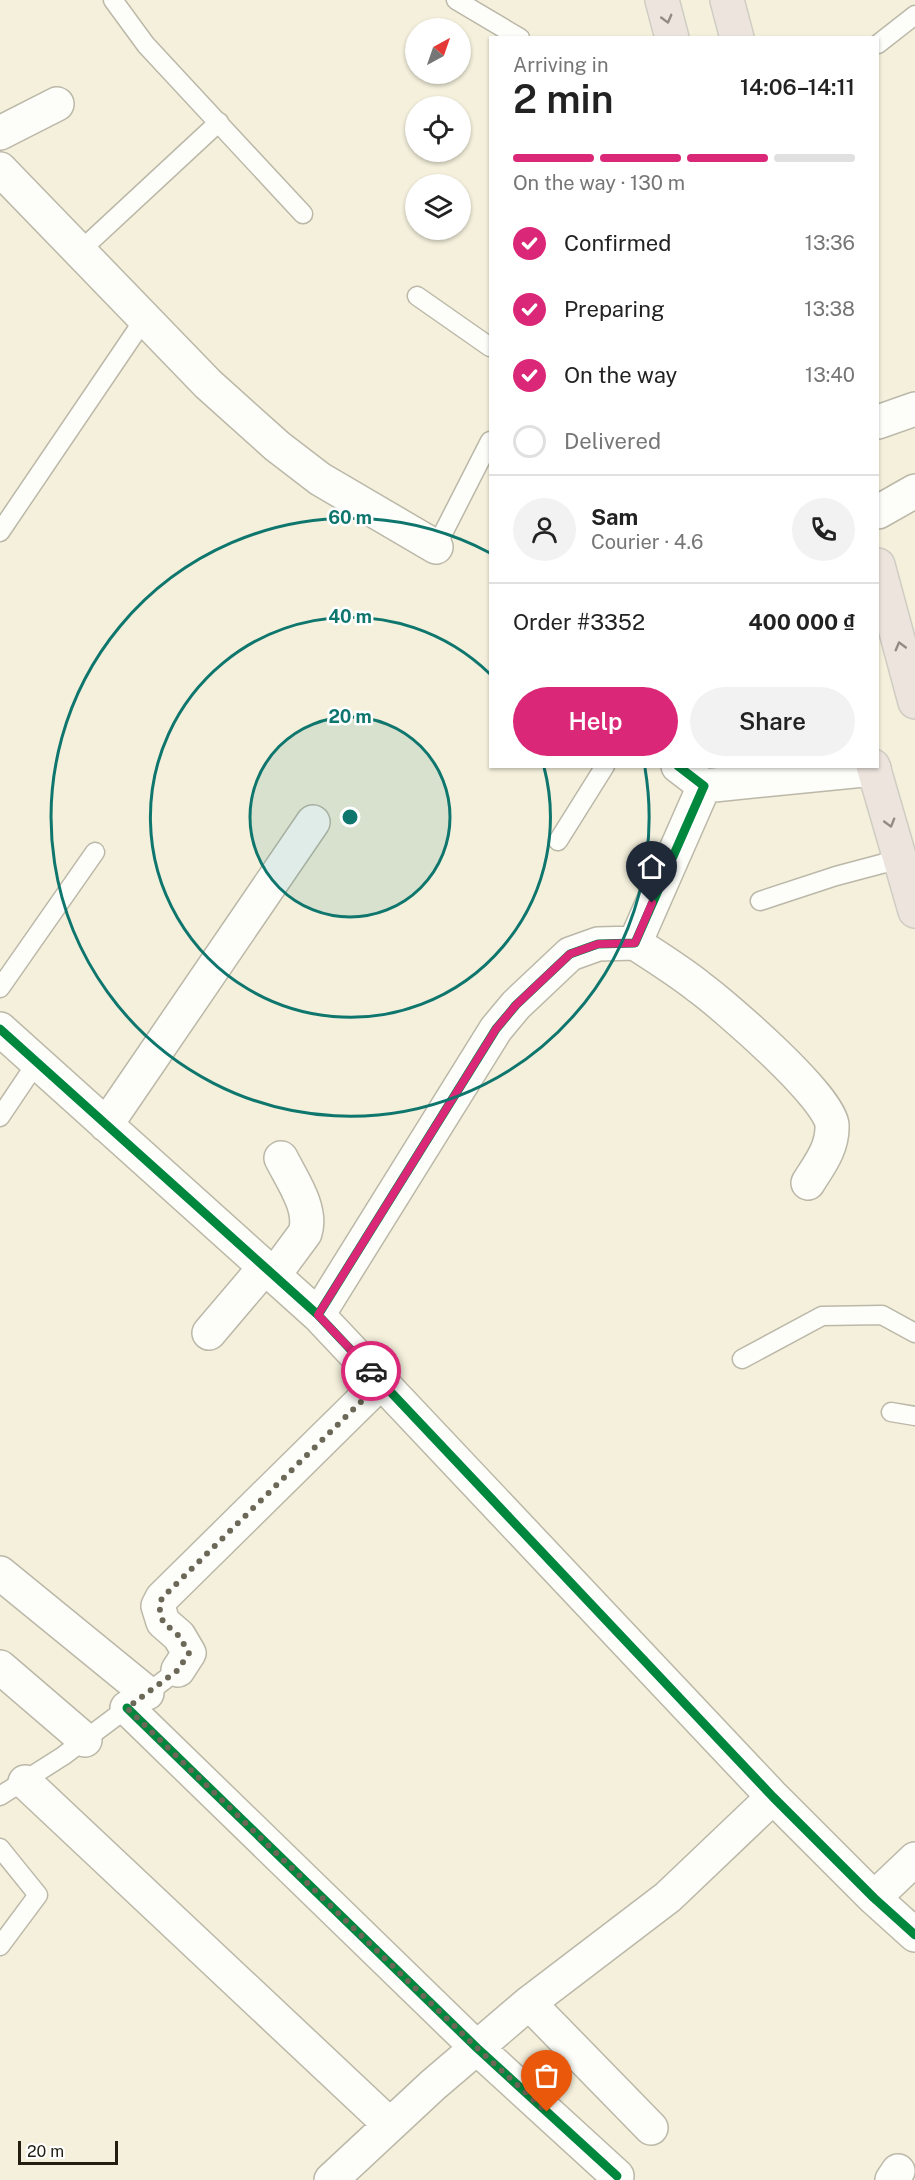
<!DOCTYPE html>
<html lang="en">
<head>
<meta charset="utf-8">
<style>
  :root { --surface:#fff; --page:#f2f2f2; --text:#222; --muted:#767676; --line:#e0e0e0; --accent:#db2777 }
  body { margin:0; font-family:"Public Sans",sans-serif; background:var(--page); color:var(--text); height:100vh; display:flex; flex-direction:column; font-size:22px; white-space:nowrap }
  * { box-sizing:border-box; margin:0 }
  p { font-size:20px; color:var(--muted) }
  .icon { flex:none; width:33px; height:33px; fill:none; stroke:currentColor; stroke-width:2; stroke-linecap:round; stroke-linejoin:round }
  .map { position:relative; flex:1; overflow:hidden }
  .side { position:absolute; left:489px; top:36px; width:390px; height:732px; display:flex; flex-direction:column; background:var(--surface); border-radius:0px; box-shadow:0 2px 4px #0004 }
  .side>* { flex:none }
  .needle { width:39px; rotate:40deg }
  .tools { position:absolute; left:405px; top:18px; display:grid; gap:12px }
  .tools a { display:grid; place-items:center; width:66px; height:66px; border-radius:50%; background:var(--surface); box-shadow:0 2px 4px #0004; font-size:30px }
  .scale { position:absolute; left:18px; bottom:15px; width:100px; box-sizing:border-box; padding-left:6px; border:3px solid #221f11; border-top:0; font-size:16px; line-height:21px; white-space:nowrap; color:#221f11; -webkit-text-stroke:4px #fff; paint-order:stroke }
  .pin { position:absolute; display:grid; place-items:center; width:51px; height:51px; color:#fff; margin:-62px -26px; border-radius:50% 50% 50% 0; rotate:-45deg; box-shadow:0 0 6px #0007 }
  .pin .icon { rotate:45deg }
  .courier { position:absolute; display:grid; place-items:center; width:60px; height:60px; margin:-30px; border:4px solid #db2777; border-radius:50%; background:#fff; color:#222; box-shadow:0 2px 8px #0007 }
  .headline em { font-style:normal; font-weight:600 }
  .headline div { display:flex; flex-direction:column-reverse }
  .headline { display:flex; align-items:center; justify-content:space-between; height:102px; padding:0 24px }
  h1 { font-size:39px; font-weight:600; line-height:45px }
  .bar { display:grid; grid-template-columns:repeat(4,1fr); gap:9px 6px; align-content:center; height:72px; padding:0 24px }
  .bar i { height:8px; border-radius:4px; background:var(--line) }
  .bar .current { background:var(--accent) }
  .bar p { grid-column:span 4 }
  .line { display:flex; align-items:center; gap:15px; padding:0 24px; border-top:2px solid var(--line) }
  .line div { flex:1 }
  .round { display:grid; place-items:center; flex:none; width:63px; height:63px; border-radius:32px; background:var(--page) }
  ol { padding:0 24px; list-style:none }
  li { display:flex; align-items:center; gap:18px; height:66px }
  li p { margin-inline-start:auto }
  li .icon { padding:6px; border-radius:50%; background:var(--accent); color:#fff; stroke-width:4 }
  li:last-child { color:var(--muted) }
  li i { width:33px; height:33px; border:3px solid var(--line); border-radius:50% }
  .button { display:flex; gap:12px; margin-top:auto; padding:12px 24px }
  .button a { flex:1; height:69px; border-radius:36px; background:var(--accent); color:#fff; font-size:24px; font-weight:600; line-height:69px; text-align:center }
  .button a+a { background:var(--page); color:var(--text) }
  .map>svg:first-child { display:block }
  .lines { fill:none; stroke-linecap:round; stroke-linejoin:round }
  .service-casing { stroke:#bbb8a8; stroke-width:21 }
  .minor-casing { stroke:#bbb8a8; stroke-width:36 }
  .primary-casing { stroke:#cfcdc3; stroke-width:36 }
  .service { stroke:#fdfdfa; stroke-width:18 }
  .minor { stroke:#fdfdfa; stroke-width:33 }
  .primary { stroke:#ece4dd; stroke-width:33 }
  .cycleway-casing { stroke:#fff; stroke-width:13 }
  .cycleway { stroke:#00873e; stroke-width:9 }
  .oneway { stroke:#918b81 }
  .done { stroke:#6c6858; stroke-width:6; stroke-dasharray:0 10.8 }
  .route { stroke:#db2777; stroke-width:8 }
  .ring { fill:none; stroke:#0f766e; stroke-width:3 }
  .centre { fill:#0f766e; stroke:#fff; stroke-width:3 }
  .ring-label { font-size:18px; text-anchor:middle; font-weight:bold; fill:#0f766e; stroke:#fff; stroke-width:5; stroke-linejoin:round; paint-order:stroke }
</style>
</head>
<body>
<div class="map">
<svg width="915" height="2180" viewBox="0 0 915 2180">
  <rect width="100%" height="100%" fill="#f4f0dc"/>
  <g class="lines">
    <defs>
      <path id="service" d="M113,0L146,45L303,214
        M456,0L520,38
        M878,44L915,15
        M80,251L219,122
        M417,296L490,347
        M0,532L145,318
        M436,547L490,441
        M558,841L605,766
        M760,901L836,876L900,859
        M0,988L95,852
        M0,1117L37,1062
        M742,1359L822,1316L882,1315L915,1333
        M891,1412L915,1416
        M0,1796L63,1756L178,1670
        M0,1848L38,1895L0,1946"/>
      <path id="minor" d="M0,133L57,104
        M0,169L208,384L277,446L320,479L436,547
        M878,422L915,409
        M878,512L915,491
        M704,786L874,769
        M635,943C656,957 679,971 699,987C725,1006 830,1097 832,1125C833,1148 819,1165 808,1183
        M0,1029L318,1315L773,1797L874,1898L915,1935
        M106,1125L313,822
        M274,1275L305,1233C313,1209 292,1180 281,1158
        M318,1315L496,1029L516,1005L570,954L598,944L635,943L704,786L678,766
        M209,1333L265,1267
        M0,1573L147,1693
        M0,1667L85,1740
        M178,1670L189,1653L179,1636L163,1622L158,1606L162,1598L381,1382
        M127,1708L477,2048L617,2176
        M25,1782L390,2125
        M874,1898L915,1859
        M529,2003L651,2128
        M331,2180L433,2085L529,2003L668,1897L773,1797
        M892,2180L898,2171"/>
      <path id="primary" d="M662,0L672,38
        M727,0L737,38
        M878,565L915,702
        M873,766L915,911"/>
    </defs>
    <use href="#service" class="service-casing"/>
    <use href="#minor" class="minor-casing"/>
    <use href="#primary" class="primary-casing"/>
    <use href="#service" class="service"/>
    <use href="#minor" class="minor"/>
    <use href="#primary" class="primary"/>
    <defs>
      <path id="cycleway" d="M0,1029L318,1315L773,1797L874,1898L915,1935
        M318,1315L496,1029L516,1005L570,954L598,944L635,943L704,786L678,766
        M127,1708L477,2048L617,2176"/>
    </defs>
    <use href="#cycleway" class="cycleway-casing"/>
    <use href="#cycleway" class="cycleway"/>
  </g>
  <defs><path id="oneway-chevron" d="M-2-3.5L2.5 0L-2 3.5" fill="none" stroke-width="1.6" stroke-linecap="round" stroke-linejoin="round" transform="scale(1.5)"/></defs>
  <g class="oneway">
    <use href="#oneway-chevron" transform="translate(667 19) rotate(75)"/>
    <use href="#oneway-chevron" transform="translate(900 646) rotate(-105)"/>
    <use href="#oneway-chevron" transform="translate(890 823) rotate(74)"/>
  </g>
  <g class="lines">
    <path class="done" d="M371,1371L381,1382L162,1598L159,1606L163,1622L179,1636L189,1653L178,1670L127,1708L477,2048L547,2112"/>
    <path class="route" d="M371,1371L318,1315L496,1029L516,1005L570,954L598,944L635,943L652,903"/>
  </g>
  <circle cx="350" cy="817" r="100" fill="#0f766e" fill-opacity=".12"/>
  <g class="ring">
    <circle cx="350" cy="817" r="100"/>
    <path d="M544 767A200 200 0 1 1 490 674"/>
    <path d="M645 768A299 299 0 1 1 490 553"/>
  </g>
  <circle cx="350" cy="817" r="9" class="centre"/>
  <g class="ring-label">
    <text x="350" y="524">60 m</text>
    <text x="350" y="623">40 m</text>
    <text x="350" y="723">20 m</text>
  </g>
</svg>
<div class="tools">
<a><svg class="needle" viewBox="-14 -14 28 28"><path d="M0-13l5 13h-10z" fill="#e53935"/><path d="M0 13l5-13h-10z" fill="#767676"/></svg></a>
<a><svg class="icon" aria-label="locate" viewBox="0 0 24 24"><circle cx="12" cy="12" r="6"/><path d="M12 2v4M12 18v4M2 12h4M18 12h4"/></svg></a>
<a><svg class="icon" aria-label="layers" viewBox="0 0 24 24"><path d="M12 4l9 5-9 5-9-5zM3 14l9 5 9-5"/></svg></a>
</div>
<div class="scale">20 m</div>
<div class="pin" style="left:547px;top:2112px;background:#ea580c"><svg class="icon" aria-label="bag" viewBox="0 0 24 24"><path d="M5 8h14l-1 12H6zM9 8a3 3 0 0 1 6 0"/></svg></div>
<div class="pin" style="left:652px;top:903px;background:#1f2937"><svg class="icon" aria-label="home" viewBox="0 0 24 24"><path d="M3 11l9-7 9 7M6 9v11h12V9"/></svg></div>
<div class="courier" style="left:371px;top:1371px"><svg class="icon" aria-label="car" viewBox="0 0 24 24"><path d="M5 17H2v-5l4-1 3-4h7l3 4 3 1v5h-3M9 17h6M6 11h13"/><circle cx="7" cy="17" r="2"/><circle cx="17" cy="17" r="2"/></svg></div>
<section class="side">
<div class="headline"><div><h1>2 min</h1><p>Arriving in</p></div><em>14:06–14:11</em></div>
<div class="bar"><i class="current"></i><i class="current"></i><i class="current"></i><i></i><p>On the way · 130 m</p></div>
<ol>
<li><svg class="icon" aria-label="check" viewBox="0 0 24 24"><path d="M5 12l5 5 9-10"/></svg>Confirmed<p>13:36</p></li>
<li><svg class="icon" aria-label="check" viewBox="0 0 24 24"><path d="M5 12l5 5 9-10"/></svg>Preparing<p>13:38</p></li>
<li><svg class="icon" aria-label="check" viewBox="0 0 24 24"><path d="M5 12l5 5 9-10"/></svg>On the way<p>13:40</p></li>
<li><i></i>Delivered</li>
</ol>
<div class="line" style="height:108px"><a class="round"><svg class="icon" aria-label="person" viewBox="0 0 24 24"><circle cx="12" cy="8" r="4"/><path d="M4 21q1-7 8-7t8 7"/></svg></a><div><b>Sam</b><p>Courier · 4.6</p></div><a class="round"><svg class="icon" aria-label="phone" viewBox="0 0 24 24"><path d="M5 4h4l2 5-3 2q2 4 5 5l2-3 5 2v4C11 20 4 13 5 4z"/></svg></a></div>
<div class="line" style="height:78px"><div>Order #3352</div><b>400 000 ₫</b></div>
<div class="button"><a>Help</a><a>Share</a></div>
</section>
</div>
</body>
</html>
